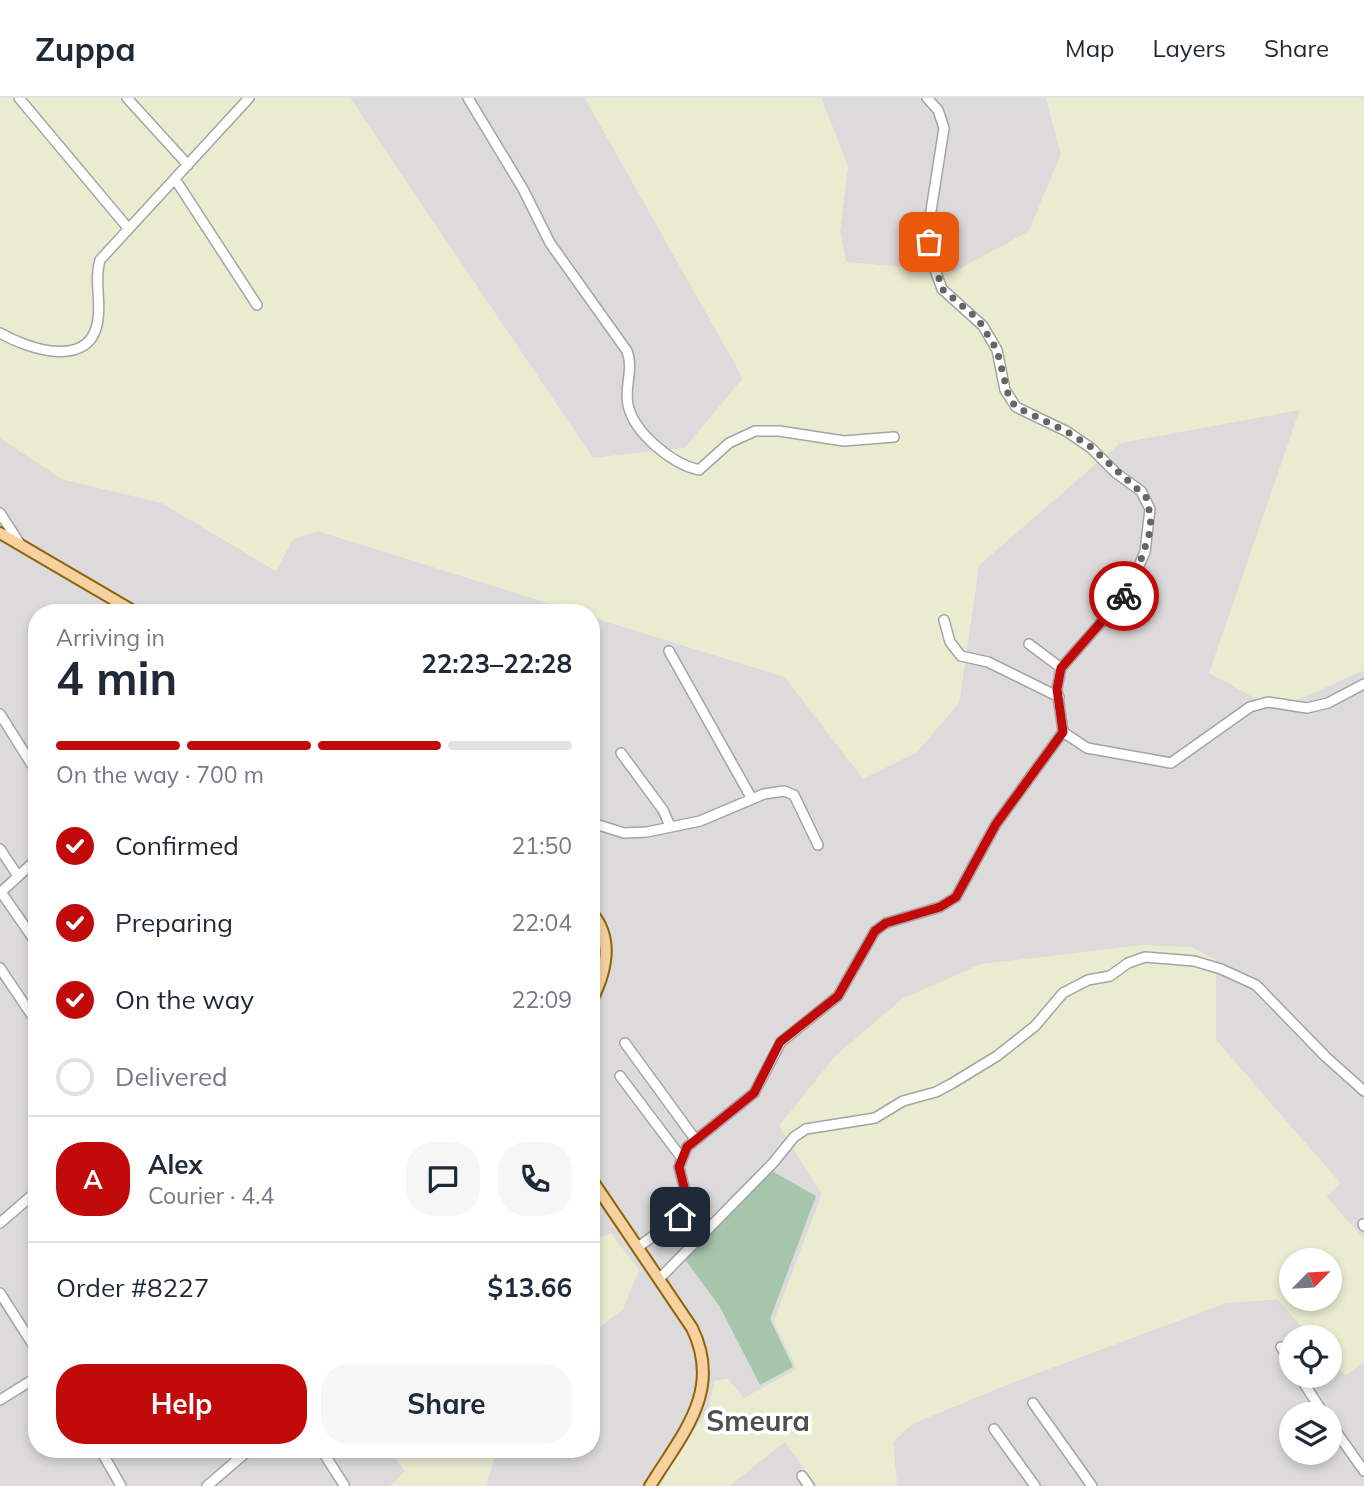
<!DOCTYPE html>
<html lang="en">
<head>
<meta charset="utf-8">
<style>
  :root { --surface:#fff; --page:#f6f6f7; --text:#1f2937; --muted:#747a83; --line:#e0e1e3; --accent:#c10b0a }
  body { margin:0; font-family:Mulish,sans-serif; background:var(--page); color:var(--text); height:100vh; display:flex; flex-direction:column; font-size:26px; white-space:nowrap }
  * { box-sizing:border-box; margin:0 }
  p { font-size:23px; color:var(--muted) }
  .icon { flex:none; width:38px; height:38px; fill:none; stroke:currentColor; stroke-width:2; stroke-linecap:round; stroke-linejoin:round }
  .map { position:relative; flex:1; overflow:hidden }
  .side { position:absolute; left:28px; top:506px; width:572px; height:854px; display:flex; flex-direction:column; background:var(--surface); border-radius:28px; box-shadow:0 4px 10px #0003 }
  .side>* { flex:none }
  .needle { width:46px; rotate:66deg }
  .fabs { position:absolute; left:1279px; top:1150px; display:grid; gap:14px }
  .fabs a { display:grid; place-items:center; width:63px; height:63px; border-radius:50%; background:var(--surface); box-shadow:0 4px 10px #0003; font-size:35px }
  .pin { position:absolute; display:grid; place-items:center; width:60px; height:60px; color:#fff; margin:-30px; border-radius:14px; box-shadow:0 4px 10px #0006 }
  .courier { position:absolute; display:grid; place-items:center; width:70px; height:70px; margin:-35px; border:5px solid #c10b0a; border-radius:50%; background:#fff; color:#222; box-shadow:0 2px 9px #0007 }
  .headline em { font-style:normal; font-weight:700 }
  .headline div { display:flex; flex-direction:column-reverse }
  .headline { display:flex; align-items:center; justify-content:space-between; height:119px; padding:0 28px }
  h1 { font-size:46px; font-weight:700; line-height:52px }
  .bar { display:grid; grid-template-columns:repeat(4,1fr); gap:10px 7px; align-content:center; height:84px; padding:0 28px }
  .bar i { height:9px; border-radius:5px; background:var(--line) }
  .bar .on { background:var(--accent) }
  .bar p { grid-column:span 4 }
  .line { display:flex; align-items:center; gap:18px; padding:0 28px; border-top:2px solid var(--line) }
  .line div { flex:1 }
  .round { display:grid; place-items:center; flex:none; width:74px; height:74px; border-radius:28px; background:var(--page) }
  ol { padding:0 28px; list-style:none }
  li { display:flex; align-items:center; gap:21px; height:77px }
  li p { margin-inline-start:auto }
  li .icon { padding:7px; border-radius:50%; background:var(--accent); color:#fff; stroke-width:4 }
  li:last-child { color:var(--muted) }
  li i { width:38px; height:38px; border:4px solid var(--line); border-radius:50% }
  .button { display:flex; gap:14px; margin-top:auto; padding:14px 28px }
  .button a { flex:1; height:80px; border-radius:28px; background:var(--accent); color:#fff; font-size:28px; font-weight:700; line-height:80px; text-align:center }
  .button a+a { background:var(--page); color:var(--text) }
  header { display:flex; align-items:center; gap:42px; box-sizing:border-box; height:98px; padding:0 35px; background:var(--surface); border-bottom:2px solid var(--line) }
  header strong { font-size:33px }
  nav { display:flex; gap:38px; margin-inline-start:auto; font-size:24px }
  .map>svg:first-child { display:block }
  .residential { fill:#dcdada; fill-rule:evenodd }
  .farmland { fill:#eaecd0; fill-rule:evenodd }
  .cemetery { fill:#a6c6ab }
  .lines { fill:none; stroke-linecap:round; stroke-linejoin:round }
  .minor-casing { stroke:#a4a4a4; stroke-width:12 }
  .major-casing { stroke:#8f6308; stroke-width:14 }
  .minor { stroke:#fff; stroke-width:9 }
  .major { stroke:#f7d2a0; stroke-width:10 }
  .done { stroke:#666563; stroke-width:7; stroke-dasharray:0 12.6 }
  .route { stroke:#c10b0a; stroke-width:9 }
  .labels { text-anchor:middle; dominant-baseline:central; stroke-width:7; stroke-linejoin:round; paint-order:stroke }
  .quarter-label { font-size:28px; font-weight:bold; fill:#505050; stroke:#fff }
</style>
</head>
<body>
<header>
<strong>Zuppa</strong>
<nav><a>Map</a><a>Layers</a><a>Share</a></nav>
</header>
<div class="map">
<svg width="1364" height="1388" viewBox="0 0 1364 1388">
  <rect width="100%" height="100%" fill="#eeebe4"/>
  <path class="residential" d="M350,0H585L743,280L685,350L592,360Z
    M821,0H1046L1061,56L1029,134L954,174L846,164L840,133L848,68Z
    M1300,311L1210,575L1327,587L1364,572V1141L1326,1098L1340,1085L1216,942V861L822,1096L774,1223L797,1271L744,1300L728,1281L715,1283L708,1313L680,1351L661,1388H486L497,1351H592V1235L623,1211L611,1135L592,1144V519L785,579L864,681L959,605L979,467L1120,345Z
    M0,340L62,381L162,405L276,473L293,441L318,433L577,514H37V1351H388L406,1373L390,1388H0Z
    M1277,1201L1311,1239H1292V1278H1330V1260L1345,1277L1364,1264V1388H897L893,1344L912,1326L1016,1283L1226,1205ZM1292,1316H1330V1354H1292Z
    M785,1343L817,1388H729L748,1370Z"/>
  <path class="farmland" d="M0,0H350L593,360L685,350L743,280L585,0H821L848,68L840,133L846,164L954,174L1029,133L1061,56L1046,0H1364V572L1276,612L1209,575L1300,312L1120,345L979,467L959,605L917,654L863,681L785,579L592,519V514H577L318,433L293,441L276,473L162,405L62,381L0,340Z
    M1143,847L1191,849L1216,862V943L1340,1085L1326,1099L1364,1141V1264L1345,1277L1330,1260V1239H1311L1277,1201L1226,1205L1016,1283L912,1326L893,1344L897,1388H817L785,1344L729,1388H661L680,1351L708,1313L715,1283L728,1281L744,1300L797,1271L774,1223L822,1097L779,1028L835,958L902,901L981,866ZM1292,1162H1330V1200H1292Z
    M611,1135L639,1172L623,1211L592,1235V1144Z
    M388,1351H497L486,1388H390L405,1373Z"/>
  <path class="cemetery" d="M770,1072L816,1098L770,1221L793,1269L760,1287L720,1209L684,1160Z"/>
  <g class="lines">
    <defs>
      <path id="minor" d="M19,0L128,130
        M127,0L188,67
        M468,0L523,91L550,145L627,253C634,271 624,289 628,307C634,335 672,366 699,372L729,345L755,333H779L844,343L894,339
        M175,81L257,207
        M0,235C28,251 92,273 98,221C101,201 94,182 100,162L249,0
        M0,415L20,446
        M944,522L950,544L961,558L988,564L1059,599
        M1029,546L1061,570
        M669,553L752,701
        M0,616L37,675
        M1063,634L1087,650L1171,665L1250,609L1268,604L1307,610L1328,605L1364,586
        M621,655L663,712L670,728
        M592,725L624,735L647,734L700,723L764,696L784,693L794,697L818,747
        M0,751L18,778
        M1,794L37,846
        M0,795L37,761
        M0,870L37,925
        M625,945L695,1041
        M620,978L681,1059
        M0,1125L37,1093
        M1363,1126L1364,1128
        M638,1149L680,1119L686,1097L679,1069L687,1049L754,995L781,944L838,898L875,833L886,825L940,809L956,799L996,726L1063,634L1057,591L1061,570L1127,495L1145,454L1150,411L1141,393L1116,375L1091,350L1066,333L1016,309L1005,292L997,252L983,228L942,191L934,169L928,132L944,30L938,12L927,0
        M659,1181L773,1065L794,1039L806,1031L875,1020L903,1003L936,994L951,986L997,958L1035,928L1063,895L1088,882L1110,878L1128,865L1145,859L1194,863L1221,871L1256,887L1326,959L1364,993
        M0,1195L37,1253
        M1281,1249L1292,1265
        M1299,1278L1324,1316
        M0,1302L37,1279
        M1033,1305L1092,1388
        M1330,1325L1364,1373
        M994,1331L1035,1388
        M100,1351L121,1388
        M321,1351L344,1387
        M802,1378L809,1388
        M207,1388L250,1351"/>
      <path id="major" d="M0,435L135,514
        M592,815C614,841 606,874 592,902
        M592,1082L692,1230C723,1293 682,1336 650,1388"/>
    </defs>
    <use href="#minor" class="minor-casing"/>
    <use href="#major" class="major-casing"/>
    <use href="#minor" class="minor"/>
    <use href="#major" class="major"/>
  </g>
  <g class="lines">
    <path class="done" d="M929,144L942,191L978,221L997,252L1009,300L1016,309L1066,333L1091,349L1146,399L1151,420L1149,437L1138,471L1124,498"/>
    <path class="route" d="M680,1119L686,1097L679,1069L687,1049L754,995L780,944L838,898L875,833L886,825L940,809L956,799L996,726L1063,634L1057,591L1061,570L1124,498"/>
  </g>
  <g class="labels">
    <g class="quarter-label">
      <text x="758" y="1322">Smeura</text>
    </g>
  </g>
</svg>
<div class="fabs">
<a><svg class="needle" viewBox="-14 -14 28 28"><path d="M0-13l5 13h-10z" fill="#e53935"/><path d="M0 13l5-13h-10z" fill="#747a83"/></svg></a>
<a><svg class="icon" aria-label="locate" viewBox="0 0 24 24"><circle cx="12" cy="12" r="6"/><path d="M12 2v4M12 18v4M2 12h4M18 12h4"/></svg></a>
<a><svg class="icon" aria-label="layers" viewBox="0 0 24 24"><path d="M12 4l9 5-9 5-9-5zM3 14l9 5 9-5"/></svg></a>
</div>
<div class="pin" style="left:929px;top:144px;background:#ea580c"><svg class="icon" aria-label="bag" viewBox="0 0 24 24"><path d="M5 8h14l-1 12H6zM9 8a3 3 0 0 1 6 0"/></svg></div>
<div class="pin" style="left:680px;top:1119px;background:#1f2937"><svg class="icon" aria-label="home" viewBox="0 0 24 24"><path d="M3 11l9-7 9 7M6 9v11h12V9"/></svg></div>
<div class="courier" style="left:1124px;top:498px"><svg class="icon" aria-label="bike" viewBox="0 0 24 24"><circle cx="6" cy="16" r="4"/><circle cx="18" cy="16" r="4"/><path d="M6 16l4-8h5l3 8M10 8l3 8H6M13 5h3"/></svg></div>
<section class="side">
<div class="headline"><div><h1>4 min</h1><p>Arriving in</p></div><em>22:23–22:28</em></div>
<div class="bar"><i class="on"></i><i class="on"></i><i class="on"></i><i></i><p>On the way · 700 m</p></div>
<ol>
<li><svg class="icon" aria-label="check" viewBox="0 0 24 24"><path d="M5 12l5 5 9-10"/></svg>Confirmed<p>21:50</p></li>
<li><svg class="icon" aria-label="check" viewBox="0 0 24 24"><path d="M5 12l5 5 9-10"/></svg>Preparing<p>22:04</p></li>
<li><svg class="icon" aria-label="check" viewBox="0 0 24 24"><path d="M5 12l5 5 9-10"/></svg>On the way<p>22:09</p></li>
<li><i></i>Delivered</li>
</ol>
<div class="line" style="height:126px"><b class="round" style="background:var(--accent);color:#fff">A</b><div><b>Alex</b><p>Courier · 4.4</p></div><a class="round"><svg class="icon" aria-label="chat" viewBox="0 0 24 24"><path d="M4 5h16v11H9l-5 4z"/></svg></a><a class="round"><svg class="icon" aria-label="phone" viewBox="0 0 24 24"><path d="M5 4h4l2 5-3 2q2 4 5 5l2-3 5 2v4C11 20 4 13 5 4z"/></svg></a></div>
<div class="line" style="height:91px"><div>Order #8227</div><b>$13.66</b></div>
<div class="button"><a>Help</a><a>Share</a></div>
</section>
</div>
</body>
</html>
